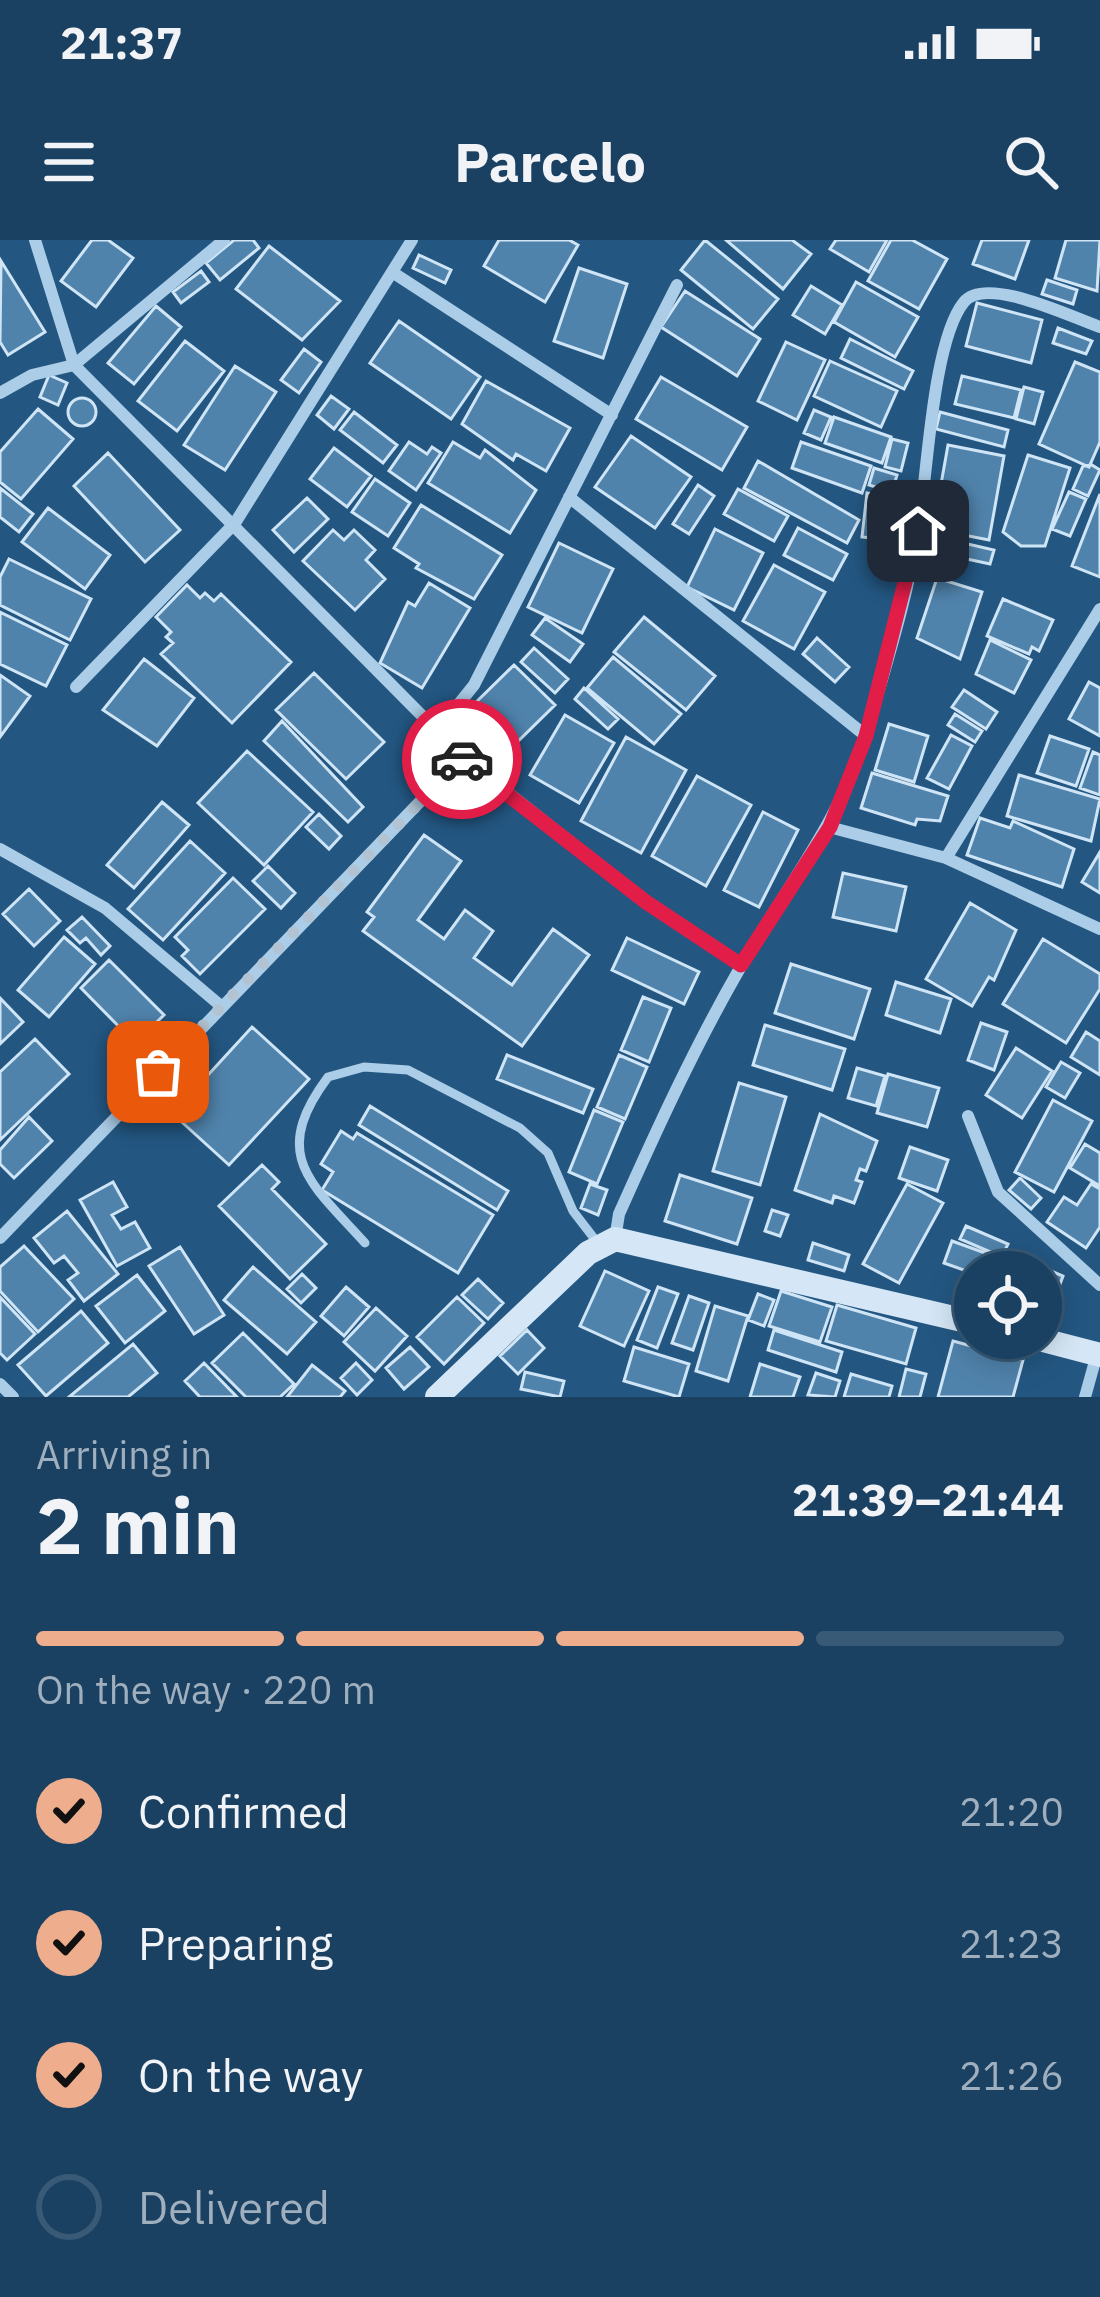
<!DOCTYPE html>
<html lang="en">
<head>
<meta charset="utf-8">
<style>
  :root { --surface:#1a4162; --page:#234868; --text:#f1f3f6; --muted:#9fafbe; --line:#385a77; --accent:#eead8d }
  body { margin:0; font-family:"IBM Plex Sans",sans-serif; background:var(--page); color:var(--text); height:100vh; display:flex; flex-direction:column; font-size:45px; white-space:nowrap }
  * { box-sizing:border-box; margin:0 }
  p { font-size:39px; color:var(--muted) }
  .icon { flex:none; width:66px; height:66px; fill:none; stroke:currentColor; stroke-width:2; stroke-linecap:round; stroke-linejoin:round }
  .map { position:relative; height:1157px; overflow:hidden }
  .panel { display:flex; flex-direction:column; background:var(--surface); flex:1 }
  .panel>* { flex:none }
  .tools { position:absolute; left:954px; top:1011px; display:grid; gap:24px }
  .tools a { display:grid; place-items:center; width:108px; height:108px; border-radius:50%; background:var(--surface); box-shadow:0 6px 30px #0003,0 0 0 3px var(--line); font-size:60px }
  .pin { position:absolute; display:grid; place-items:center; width:102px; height:102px; color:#fff; margin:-51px; border-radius:24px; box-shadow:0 6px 18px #0006 }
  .courier { position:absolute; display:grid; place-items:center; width:120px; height:120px; margin:-60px; border:9px solid #e11d48; border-radius:50%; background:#fff; color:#222; box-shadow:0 3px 15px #0007 }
  .head em { font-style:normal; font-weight:800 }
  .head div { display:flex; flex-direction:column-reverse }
  .head { display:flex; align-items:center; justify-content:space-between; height:204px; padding:0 36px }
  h1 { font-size:78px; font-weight:800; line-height:90px }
  .bar { display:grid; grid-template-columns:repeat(4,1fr); gap:18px 12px; align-content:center; height:144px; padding:0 36px }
  .bar i { height:15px; border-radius:9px; background:var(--line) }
  .bar .selected { background:var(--accent) }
  .bar p { grid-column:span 4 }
  ol { padding:0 36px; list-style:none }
  li { display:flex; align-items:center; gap:36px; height:132px }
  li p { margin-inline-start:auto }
  li .icon { padding:12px; border-radius:50%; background:var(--accent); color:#111; stroke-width:4 }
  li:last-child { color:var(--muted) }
  li i { width:66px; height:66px; border:6px solid var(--line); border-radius:50% }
  .status { display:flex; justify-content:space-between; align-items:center; height:84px; padding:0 60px; background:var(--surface); direction:ltr }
  .status svg { height:33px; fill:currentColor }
  header { display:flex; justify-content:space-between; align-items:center; height:156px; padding:0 36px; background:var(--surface); font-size:54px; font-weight:800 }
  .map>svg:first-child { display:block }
  .building { fill:#5083ac; stroke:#cfe5f6; stroke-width:3 }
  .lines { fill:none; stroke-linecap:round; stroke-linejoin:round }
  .service { stroke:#abcde7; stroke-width:9 }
  .minor { stroke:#abcde7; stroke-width:12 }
  .secondary { stroke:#d5e7f6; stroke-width:24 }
  .done { stroke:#b2c4d3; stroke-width:12; stroke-dasharray:0 21.6 }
  .route { stroke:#e11d48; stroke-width:15 }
</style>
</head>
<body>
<div class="status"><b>21:37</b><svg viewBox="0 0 49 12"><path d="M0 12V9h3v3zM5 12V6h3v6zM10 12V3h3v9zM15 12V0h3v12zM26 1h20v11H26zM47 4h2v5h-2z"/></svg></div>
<header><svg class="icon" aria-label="menu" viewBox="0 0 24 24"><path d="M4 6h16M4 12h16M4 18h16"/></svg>Parcelo<svg class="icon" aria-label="search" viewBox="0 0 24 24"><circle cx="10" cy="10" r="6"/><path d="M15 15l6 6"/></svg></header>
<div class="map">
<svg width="1100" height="1157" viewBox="0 0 1100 1157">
  <rect width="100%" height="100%" fill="#235782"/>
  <path class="building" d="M92,0H108L133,18L96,67L61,41Z
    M234,0H253L259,8L220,40L206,23Z
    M499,0H569L578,5L545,62L484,26Z
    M705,0L778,59L753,89L681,30Z
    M726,0H792L811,14L783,49Z
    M836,0H887L869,32L830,9Z
    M891,0H912L947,19L919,69L868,41Z
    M982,0H1029L1015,39L973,24Z
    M1066,0H1100L1097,51L1055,38Z
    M269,6L340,61L302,100L236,49Z
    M419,15L451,30L445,43L413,28Z
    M1,21L45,92L8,115L0,102Z
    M579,28L627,44L603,118L554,101Z
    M201,31L209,42L181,63L173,52Z
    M1047,40L1077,50L1073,64L1042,54Z
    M856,42L918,77L895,117L834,82Z
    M811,46L842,65L825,94L793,75Z
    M685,51L760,99L737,136L661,87Z
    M977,63L1042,80L1031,123L966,106Z
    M156,66L181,87L134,144L108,123Z
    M399,81L480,137L451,179L370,123Z
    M1058,88L1092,101L1086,114L1053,103Z
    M850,99L913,131L904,149L841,118Z
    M185,101L224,131L177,191L138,161Z
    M786,102L825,120L797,180L758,161Z
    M304,109L321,122L299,153L281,140Z
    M830,121L897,151L881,187L814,156Z
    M1075,122L1100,132V202L1089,227L1039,204Z
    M235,126L276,152L225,230L184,205Z
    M49,135L67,143L58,165L40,157Z
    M962,136L1021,150L1014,178L955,164Z
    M661,137L747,187L722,230L636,179Z
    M486,141L570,188L546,231L516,214L513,220L462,184Z
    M1024,147L1043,152L1034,184L1016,179Z
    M331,156L349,169L334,189L317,175Z
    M68 172a14 14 0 1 1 28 0a14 14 0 1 1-28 0Z
    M38,169L73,199L21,259L0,242V212Z
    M814,170L831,177L821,200L804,193Z
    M354,172L397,205L383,223L340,190Z
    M940,172L1008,190L1004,207L936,189Z
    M834,177L891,197L882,223L825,203Z
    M631,196L691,237L655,288L595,247Z
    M892,199L908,203L901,231L885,227Z
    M409,202L427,214L432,207L441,213L416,250L389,231Z
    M453,202L480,218L485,210L536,250L510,293L428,243Z
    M801,202L871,226L862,253L792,228Z
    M948,205L1004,216L989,300L933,289Z
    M334,208L371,236L347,267L310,239Z
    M108,213L180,290L145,322L74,246Z
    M1028,215L1070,228L1045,306H1021L1003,292Z
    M758,221L859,280L847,303L744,248Z
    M1092,225L1100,230L1088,256L1073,249L1083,226Z
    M874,228L897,235L892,252L869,245Z
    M375,239L410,263L388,296L352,272Z
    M698,245L714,256L689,294L673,284Z
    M0,248L33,274L19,292L0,277Z
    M738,249L788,276L774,301L724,274Z
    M1069,252L1086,259L1070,296L1052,289Z
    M867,253L895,257L890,300L862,297Z
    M1100,254V337L1072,326Z
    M307,258L328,279L294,312L273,290Z
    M421,265L502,315L474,359L416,328L419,324L394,308Z
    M48,268L110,315L85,349L22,302Z
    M798,288L847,314L833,340L784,315Z
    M715,289L763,313L734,370L687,347Z
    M333,290L344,300L354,290L375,310L366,320L385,339L355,370L303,321Z
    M942,298L994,310L990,324L939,313Z
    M559,303L613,329L582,393L528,367Z
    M9,319L91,359L70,400L0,365V337Z
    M774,325L825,352L794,409L743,381Z
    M937,338L982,352L960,419L917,398Z
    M429,343L470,368L422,448L380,423L408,362L415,366Z
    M187,345L200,358L205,353L214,361L221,354L291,422L232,483L161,414L173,403L166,397L171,392L156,377Z
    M1003,359L1053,380L1039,411L1032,407L1029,414L987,396Z
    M0,372L67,405L46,446L0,424Z
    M644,377L715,436L686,470L614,412Z
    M545,378L583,404L570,422L532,395Z
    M817,398L849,427L835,442L803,414Z
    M990,400L1031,420L1014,453L976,434Z
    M534,408L568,439L555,453L521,422Z
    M613,417L681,474L654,504L587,448Z
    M144,419L194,458L157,506L103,470Z
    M514,425L555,465L503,516L463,475Z
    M314,433L384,502L346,539L276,470Z
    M0,435L30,456L0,497Z
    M1089,442L1100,448V496L1069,479Z
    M584,448L618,479L608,489L575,459Z
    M964,450L997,472L986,489L952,467Z
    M955,474L982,491L975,502L948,485Z
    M565,475L614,503L579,563L530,535Z
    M282,481L363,567L348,582L264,501Z
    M889,484L928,496L914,542L875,530Z
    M951,495L972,506L949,549L927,538Z
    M1050,496L1089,509L1076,546L1037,533Z
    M626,497L686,530L641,613L581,581Z
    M247,511L313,572L264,625L198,563Z
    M1093,512L1100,515V555L1080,548Z
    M872,533L948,556L940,581L917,579L915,585L861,568Z
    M1019,535L1100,559L1091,601L1007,576Z
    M697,536L751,565L706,646L652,616Z
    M162,562L189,585L134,648L107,625Z
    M763,572L798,590L759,667L724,650Z
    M319,574L341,596L329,609L306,587Z
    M980,578L1010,588L1013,581L1074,609L1062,647L967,615Z
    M424,595L461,621L418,680L444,699L465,670L493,691L474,718L512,745L553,689L589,715L522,806L363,691L374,677L367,672Z
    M190,601L225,633L163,700L128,669Z
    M1100,612V653L1082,642Z
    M268,626L295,653L281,668L253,641Z
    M843,633L906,647L896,691L833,677Z
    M233,638L265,669L200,734L182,716L188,710L175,697Z
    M29,649L60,681L34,706L3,674Z
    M970,663L1016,690L994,740L989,737L972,766L926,739Z
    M82,677L110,706L101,715L86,698L80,703L67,690Z
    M64,697L95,724L49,777L18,750Z
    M627,698L699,732L684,764L612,730Z
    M1043,699L1100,734V749L1066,803L1003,764Z
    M109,720L164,775L135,803L81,748Z
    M791,724L870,749L854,799L775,773Z
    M896,742L951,759L940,793L886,775Z
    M643,757L671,768L649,822L621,810Z
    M0,758L23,782L0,804Z
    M981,783L1007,792L994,830L968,820Z
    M765,785L845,809L832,850L753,825Z
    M252,787L309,839L229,925L173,874L179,868L169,859L188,838L197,847Z
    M1086,792L1100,801V835L1071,817Z
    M35,799L69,834L0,900V832Z
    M1016,808L1052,831L1022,878L986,855Z
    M507,815L593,849L583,873L497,839Z
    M619,815L647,827L625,879L597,867Z
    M1061,822L1080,833L1065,858L1046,847Z
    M857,828L885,836L876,866L848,858Z
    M888,834L939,848L927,887L877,873Z
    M739,843L786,857L760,945L713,931Z
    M1053,860L1092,881L1054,952L1015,932Z
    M370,866L508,951L497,970L359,885Z
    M594,870L623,882L597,944L569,932Z
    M820,874L877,901L866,931L860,929L856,940L862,942L854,963L834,956L832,963L795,950Z
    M29,877L52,901L14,938L0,924V910Z
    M341,891L353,899L357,893L493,975L458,1033L322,950L333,932L321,924Z
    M1085,904L1100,913V946L1070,928Z
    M910,907L948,920L937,951L899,938Z
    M262,925L279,942L272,949L326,1004L290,1039L219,966Z
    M680,935L752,958L737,1004L665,981Z
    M1020,938L1041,958L1031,969L1009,950Z
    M113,942L127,967L112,975L121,989L135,982L150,1008L117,1026L80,960Z
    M590,944L607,950L598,975L581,968Z
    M907,944L943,963L899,1043L863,1024Z
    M1091,944L1100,949V987L1086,1008L1047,982L1064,957L1077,965Z
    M772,970L788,975L780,996L765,991Z
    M67,971L118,1034L84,1061L68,1040L78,1033L64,1016L54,1023L34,998Z
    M966,986L1008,1004L1002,1017L960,999Z
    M952,1001L1038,1032L975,1034L944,1023Z
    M813,1003L849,1015L844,1031L808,1020Z
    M24,1006L74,1059L38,1092L0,1051V1027Z
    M180,1007L224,1075L194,1094L149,1026Z
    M253,1027L316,1082L287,1114L224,1060Z
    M1044,1028L1063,1036L1056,1055L1041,1048Z
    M605,1031L649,1051L624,1106L580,1086Z
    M302,1034L316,1048L301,1063L287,1049Z
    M137,1035L165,1071L125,1103L96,1066Z
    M478,1039L503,1063L488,1079L462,1055Z
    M346,1047L369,1067L344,1096L321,1076Z
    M658,1047L678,1054L657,1108L637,1100Z
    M781,1051L832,1067L820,1102L769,1086Z
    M758,1054L774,1060L764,1086L748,1080Z
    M689,1056L709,1063L693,1110L672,1103Z
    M0,1057L35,1094L7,1120L0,1113Z
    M457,1057L484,1083L444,1124L417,1097Z
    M837,1065L916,1088L906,1124L826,1101Z
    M715,1066L748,1076L728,1141L696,1131Z
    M376,1068L407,1096L375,1131L344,1102Z
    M81,1071L108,1103L46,1156L18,1125Z
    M527,1090L544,1108L518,1134L500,1116Z
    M774,1090L842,1112L836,1132L768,1110Z
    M243,1093L294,1144L280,1157H246L212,1123Z
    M953,1101L1023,1120L1013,1157H938Z
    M133,1104L157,1133L128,1157H69Z
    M410,1107L429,1127L404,1149L386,1128Z
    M634,1107L689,1124L679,1157L624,1141Z
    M204,1123L237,1157H200L185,1141Z
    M356,1123L372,1140L357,1155L341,1138Z
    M760,1124L800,1137L793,1157H750Z
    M312,1125L345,1151L340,1157H287Z
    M906,1129L926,1134L920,1157H899Z
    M525,1132L564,1141L560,1157L521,1149Z
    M816,1133L840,1141L835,1157L808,1155Z
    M851,1134L892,1146L889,1157H844Z"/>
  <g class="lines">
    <path class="service" d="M365,1003C311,943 269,916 328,837L364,827L408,830L520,888L548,913L573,971L600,1006"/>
    <path class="minor" d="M35,0L74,125L463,517L646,662L741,725
      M392,32L612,175
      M0,153L32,135L74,125L224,0
      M569,257L866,496
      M76,447L235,283L412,0
      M437,491L474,445L677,45
      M829,587L946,618L1100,689
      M0,609L105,668L221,766
      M946,618L1100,369
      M968,876L998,952L1100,1045
      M0,998L463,517
      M615,999L619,974C656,891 694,808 740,728C785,648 843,578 868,488C886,424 907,359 918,293C927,240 932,101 964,62C986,35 1071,77 1100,87
      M0,1144L13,1157
      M1085,1157L1097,1114"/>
    <path class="secondary" d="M1035,1098L1100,1115
      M437,1157L588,1013L615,999L975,1083"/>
  </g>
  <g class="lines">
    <path class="done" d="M158,832L462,519"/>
    <path class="route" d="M462,519L646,662L741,725L830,587L866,496L918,291"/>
  </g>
</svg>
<div class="tools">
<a><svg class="icon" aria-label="locate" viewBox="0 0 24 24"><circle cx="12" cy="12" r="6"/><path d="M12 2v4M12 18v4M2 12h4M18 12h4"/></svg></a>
</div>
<div class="pin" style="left:158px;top:832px;background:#ea580c"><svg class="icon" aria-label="bag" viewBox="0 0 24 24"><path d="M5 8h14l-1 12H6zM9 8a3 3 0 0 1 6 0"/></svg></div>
<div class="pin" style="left:918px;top:291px;background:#1f2937"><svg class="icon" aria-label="home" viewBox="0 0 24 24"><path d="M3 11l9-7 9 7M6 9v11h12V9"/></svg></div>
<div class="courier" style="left:462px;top:519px"><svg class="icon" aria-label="car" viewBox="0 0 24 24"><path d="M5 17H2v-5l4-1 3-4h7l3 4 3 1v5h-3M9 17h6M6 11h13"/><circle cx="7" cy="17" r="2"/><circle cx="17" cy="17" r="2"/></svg></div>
</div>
<section class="panel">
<div class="head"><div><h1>2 min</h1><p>Arriving in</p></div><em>21:39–21:44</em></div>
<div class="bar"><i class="selected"></i><i class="selected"></i><i class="selected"></i><i></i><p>On the way · 220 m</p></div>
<ol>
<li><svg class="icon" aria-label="check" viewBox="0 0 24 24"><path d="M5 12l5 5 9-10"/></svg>Confirmed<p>21:20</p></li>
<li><svg class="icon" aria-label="check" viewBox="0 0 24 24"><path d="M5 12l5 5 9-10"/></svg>Preparing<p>21:23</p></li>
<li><svg class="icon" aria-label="check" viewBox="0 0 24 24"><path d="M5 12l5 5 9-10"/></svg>On the way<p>21:26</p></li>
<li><i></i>Delivered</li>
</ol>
</section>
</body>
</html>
